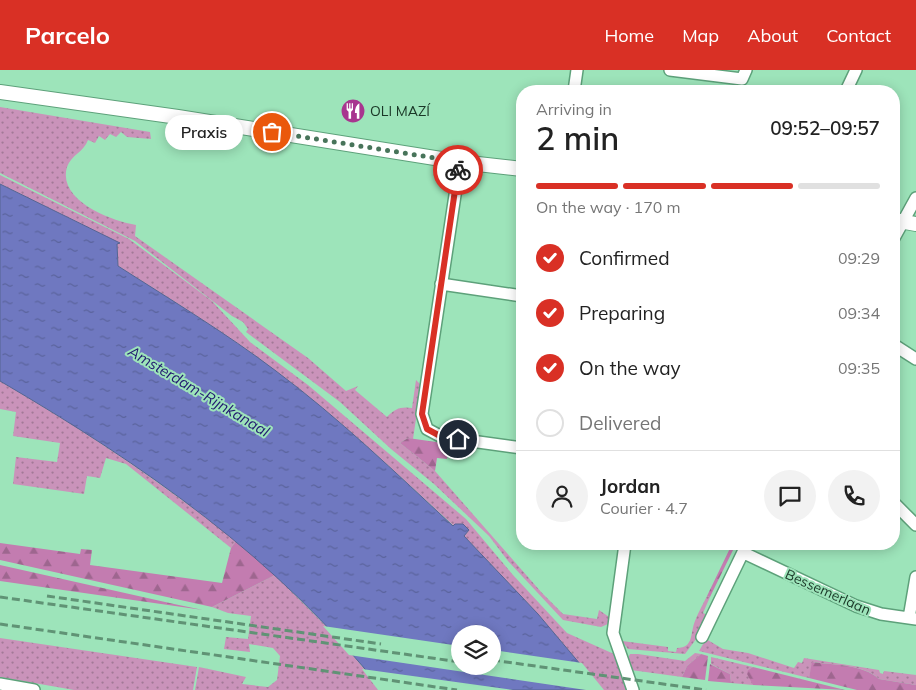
<!DOCTYPE html>
<html lang="en">
<head>
<meta charset="utf-8">
<style>
  :root { --surface:#fff; --page:#f2f2f2; --text:#222; --muted:#767676; --line:#e0e0e0; --accent:#d93025 }
  body { margin:0; font-family:Mulish,sans-serif; background:var(--page); color:var(--text); height:100vh; display:flex; flex-direction:column; font-size:19px; white-space:nowrap }
  * { box-sizing:border-box; margin:0 }
  p { font-size:16px; color:var(--muted) }
  .icon { flex:none; width:28px; height:28px; fill:none; stroke:currentColor; stroke-width:2; stroke-linecap:round; stroke-linejoin:round }
  .map { position:relative; flex:1; overflow:hidden }
  .panel { position:absolute; left:516px; top:15px; width:384px; height:465px; display:flex; flex-direction:column; background:var(--surface); border-radius:20px; box-shadow:0 2px 12px #0003 }
  .panel>* { flex:none }
  .buttons { position:absolute; left:451px; top:555px; display:grid; gap:10px }
  .buttons a { display:grid; place-items:center; width:50px; height:50px; border-radius:50%; background:var(--surface); box-shadow:0 2px 12px #0003; font-size:25px }
  .pin { position:absolute; display:grid; place-items:center; width:42px; height:42px; color:#fff; margin:-21px; border:2px solid #fff; border-radius:50%; box-shadow:0 1px 5px #0007 }
  .courier { position:absolute; display:grid; place-items:center; width:50px; height:50px; margin:-25px; border:4px solid #d93025; border-radius:50%; background:#fff; color:#222; box-shadow:0 1px 6px #0007 }
  .bubble { position:absolute; height:35px; border-radius:18px; background:var(--surface); box-shadow:0 2px 12px #0003; font-size:16px; font-weight:600; line-height:35px; text-align:center }
  .headline em { font-style:normal; font-weight:600 }
  .headline div { display:flex; flex-direction:column-reverse }
  .headline { display:flex; align-items:center; justify-content:space-between; height:85px; padding:0 20px }
  h1 { font-size:32px; font-weight:600; line-height:38px }
  .bar { display:grid; grid-template-columns:repeat(4,1fr); gap:8px 5px; align-content:center; height:60px; padding:0 20px }
  .bar i { height:6px; border-radius:4px; background:var(--line) }
  .bar .on { background:var(--accent) }
  .bar p { grid-column:span 4 }
  .line { display:flex; align-items:center; gap:12px; padding:0 20px; border-top:1px solid var(--line) }
  .line div { flex:1 }
  .round { display:grid; place-items:center; flex:none; width:52px; height:52px; border-radius:26px; background:var(--page) }
  ol { padding:0 20px; list-style:none }
  li { display:flex; align-items:center; gap:15px; height:55px }
  li p { margin-inline-start:auto }
  li .icon { padding:5px; border-radius:50%; background:var(--accent); color:#fff; stroke-width:4 }
  li:last-child { color:var(--muted) }
  li i { width:28px; height:28px; border:2px solid var(--line); border-radius:50% }
  header { display:flex; align-items:center; gap:30px; box-sizing:border-box; height:70px; padding:0 25px; background:var(--accent); color:#fff }
  header strong { font-size:24px }
  nav { display:flex; gap:28px; margin-inline-start:auto; font-size:18px }
  .map>svg:first-child { display:block }
  .grass { fill:url(#grass-dots) }
  .forest { fill:url(#forest-firs) }
  .water { fill:url(#water-ripples); stroke:#566492; fill-rule:evenodd }
  .pier { fill:#9de4ba }
  .lines { fill:none; stroke-linecap:round; stroke-linejoin:round }
  .minor-casing { stroke:#5da17a; stroke-width:14 }
  .major-casing { stroke:#5da17a; stroke-width:16 }
  .minor { stroke:#fff; stroke-width:11 }
  .major { stroke:#fff; stroke-width:14 }
  .rail { stroke:#609375; stroke-width:3; stroke-dasharray:8 4; stroke-linecap:butt }
  .done { stroke:#48745a; stroke-width:5; stroke-dasharray:0 9 }
  .route { stroke:#d93025; stroke-width:6 }
  .labels { text-anchor:middle; dominant-baseline:central; stroke-width:4; stroke-linejoin:round; paint-order:stroke }
  .poi-label { font-size:14px; fill:#1a3727; stroke:#9de4ba; text-anchor:start }
  .street-label { font-size:14px; fill:#1a3727; stroke:#9de4ba }
  .water-label { font-size:15px; font-style:italic; fill:#21196f; stroke:#9de4ba }
</style>
</head>
<body>
<header>
<strong>Parcelo</strong>
<nav><a>Home</a><a>Map</a><a>About</a><a>Contact</a></nav>
</header>
<div class="map">
<svg width="916" height="620" viewBox="0 0 916 620">
  <defs>
    <pattern id="grass-dots" width="8" height="8" patternUnits="userSpaceOnUse" patternTransform="scale(1.25)"><rect width="8" height="8" fill="#ca93ba"/><path d="M2 2h.1M6 6h.1" fill="none" stroke="#a37997" stroke-width="1.8" stroke-linecap="round"/></pattern>
    <pattern id="forest-firs" width="22" height="20" patternUnits="userSpaceOnUse" patternTransform="scale(1.25)"><rect width="22" height="20" fill="#c37cb0"/><path d="M5 1l3.5 6h-7zM16 11l3.5 6h-7z" fill="#9e668f"/></pattern>
    <pattern id="water-ripples" width="26" height="14" patternUnits="userSpaceOnUse" patternTransform="scale(1.25)"><rect width="26" height="14" fill="#6f78c0"/><path d="M2 4q2-2 4 0t4 0M15 11q2-2 4 0t4 0" fill="none" stroke="#5a639c"/></pattern>
  </defs>
  <rect width="100%" height="100%" fill="#9de4ba"/>
  <path class="grass" d="M0,37L150,62L151,69L127,67L121,62L116,67L110,64L105,70L99,66L95,73L88,70C84,82 71,85 67,97C57,131 112,151 136,155L135,166L308,288L346,321L358,316L355,320L387,347C394,339 401,336 412,338L416,310L421,315L413,369L408,368L400,373L435,401L542,523L563,544L597,549L599,540L609,547L608,554L601,557L563,550L508,491L489,466L434,414L391,379L340,332L246,262L248,259L243,252L232,246L135,171L0,103Z
    M0,105L129,169L212,231L250,272L308,315L466,449L513,505L567,563L614,584L627,620H602L538,544L464,466L469,460L463,454L454,456C396,403 339,348 276,301C226,263 171,230 118,196L117,174L119,173L0,114Z
    M0,311C83,359 161,412 236,471L231,478L126,394L106,388L100,408L87,406L84,424L13,414L16,387L57,392L60,373L13,366L16,342L0,339Z
    M275,505L339,569L382,620H195L199,597L246,607L242,614L268,617L277,610L280,586L273,578L249,574L250,582L224,579L226,567L248,569L251,546L228,543L212,537Z
    M707,526L710,527L703,543L707,545L699,565L685,584L628,579L622,571L668,577V581L676,582L677,578C694,578 690,563 695,551C698,543 703,534 707,526Z
    M0,568L197,597L193,620H74L0,607Z
    M706,569L723,579L748,583L794,598L798,592L802,593L804,588L879,600L880,603L883,604L884,601L916,605V615L879,609C864,594 832,595 813,592L809,608L699,581Z
    M695,583L701,584L687,596L682,607L631,600L627,590L630,584H638L685,591Z
    M711,587L753,597L748,600L753,615L731,613L730,604L711,594Z"/>
  <path class="forest" d="M408,368L450,374L447,389L437,388L435,401L400,373Z
    M236,471L275,505L212,537L0,490V473L80,484L81,479L92,480L90,495L222,513L231,478Z
    M732,474H736L710,527L707,526Z
    M0,495L174,534L203,540L0,511Z
    M701,584L708,586L705,610L682,607L687,596Z
    M812,592C832,595 863,594 879,609L916,615V620H857L809,608Z
    M710,594L730,604L731,613L708,611Z
    M753,597L845,620L753,615L747,604L748,600Z"/>
  <path class="water" d="M0,114L120,173L117,174L118,196C171,230 226,263 276,301C339,348 396,403 453,456L455,454H463L469,460L464,466L538,544L602,620H382C279,489 142,394 0,311ZM460,564H492V596H460Z"/>
  <path class="pier" d="M323,556L460,576V596H492L493,580L582,593L604,620H586L349,585Z
    M362,599L513,620H378Z"/>
  <g class="lines">
    <defs>
      <path id="minor" d="M670,0L742,9L746,0
        M574,21L577,0
        M846,21L856,0
        M460,92L422,344L427,359L442,367L522,378
        M894,168L916,128
        M441,214L522,226
        M894,275L916,289
        M894,433L916,455
        M625,474L613,563L633,620
        M744,483L856,536L881,544L916,549
        M909,548L916,507
        M702,567L747,474
        M0,614L34,620"/>
      <path id="major" d="M0,22L178,47L460,92L522,99
        M894,150L916,154"/>
    </defs>
    <use href="#minor" class="minor-casing"/>
    <use href="#major" class="major-casing"/>
    <use href="#minor" class="minor"/>
    <use href="#major" class="major"/>
    <path class="rail" d="M47,526L381,574
      M0,527L460,592
      M0,554L457,620
      M492,590L706,620"/>
  </g>
  <g class="lines">
    <path class="done" d="M272,62L460,92L458,100"/>
    <path class="route" d="M458,369L442,367L427,359L422,344L458,100"/>
  </g>
  <defs>
    <symbol id="restaurant-disc" viewBox="-11 -11 22 22"><circle r="9.5" fill="#a8358f" stroke="#9de4ba"/><path d="M-5-6h1v4h1v-4h1v4h1v-4h1v5L-1.5 .5V6h-2V.5L-5-1ZM5-6V6H3V1.5H1.5Q1.5-4 5-6Z" fill="#fff"/></symbol>
  </defs>
  <g fill-rule="evenodd">
    <use href="#restaurant-disc" x="339" y="27" width="28" height="28"/>
  </g>
  <g class="labels">
    <g class="poi-label">
      <text x="370" y="41">OLI MAZÍ</text>
    </g>
    <g class="street-label">
      <text transform="translate(828 522) rotate(24)">Bessemerlaan</text>
    </g>
    <g class="water-label">
      <text transform="translate(199 321) rotate(31)">Amsterdam-Rijnkanaal</text>
    </g>
  </g>
</svg>
<div class="buttons">
<a><svg class="icon" aria-label="layers" viewBox="0 0 24 24"><path d="M12 4l9 5-9 5-9-5zM3 14l9 5 9-5"/></svg></a>
</div>
<div class="pin" style="left:272px;top:62px;background:#ea580c"><svg class="icon" aria-label="bag" viewBox="0 0 24 24"><path d="M5 8h14l-1 12H6zM9 8a3 3 0 0 1 6 0"/></svg></div>
<div class="pin" style="left:458px;top:369px;background:#1f2937"><svg class="icon" aria-label="home" viewBox="0 0 24 24"><path d="M3 11l9-7 9 7M6 9v11h12V9"/></svg></div>
<div class="courier" style="left:458px;top:100px"><svg class="icon" aria-label="bike" viewBox="0 0 24 24"><circle cx="6" cy="16" r="4"/><circle cx="18" cy="16" r="4"/><path d="M6 16l4-8h5l3 8M10 8l3 8H6M13 5h3"/></svg></div>
<div class="bubble" style="left:165px;top:45px;width:78px">Praxis</div>
<section class="panel">
<div class="headline"><div><h1>2 min</h1><p>Arriving in</p></div><em>09:52–09:57</em></div>
<div class="bar"><i class="on"></i><i class="on"></i><i class="on"></i><i></i><p>On the way · 170 m</p></div>
<ol>
<li><svg class="icon" aria-label="check" viewBox="0 0 24 24"><path d="M5 12l5 5 9-10"/></svg>Confirmed<p>09:29</p></li>
<li><svg class="icon" aria-label="check" viewBox="0 0 24 24"><path d="M5 12l5 5 9-10"/></svg>Preparing<p>09:34</p></li>
<li><svg class="icon" aria-label="check" viewBox="0 0 24 24"><path d="M5 12l5 5 9-10"/></svg>On the way<p>09:35</p></li>
<li><i></i>Delivered</li>
</ol>
<div class="line" style="height:90px"><a class="round"><svg class="icon" aria-label="person" viewBox="0 0 24 24"><circle cx="12" cy="8" r="4"/><path d="M4 21q1-7 8-7t8 7"/></svg></a><div><b>Jordan</b><p>Courier · 4.7</p></div><a class="round"><svg class="icon" aria-label="chat" viewBox="0 0 24 24"><path d="M4 5h16v11H9l-5 4z"/></svg></a><a class="round"><svg class="icon" aria-label="phone" viewBox="0 0 24 24"><path d="M5 4h4l2 5-3 2q2 4 5 5l2-3 5 2v4C11 20 4 13 5 4z"/></svg></a></div>
</section>
</div>
</body>
</html>
